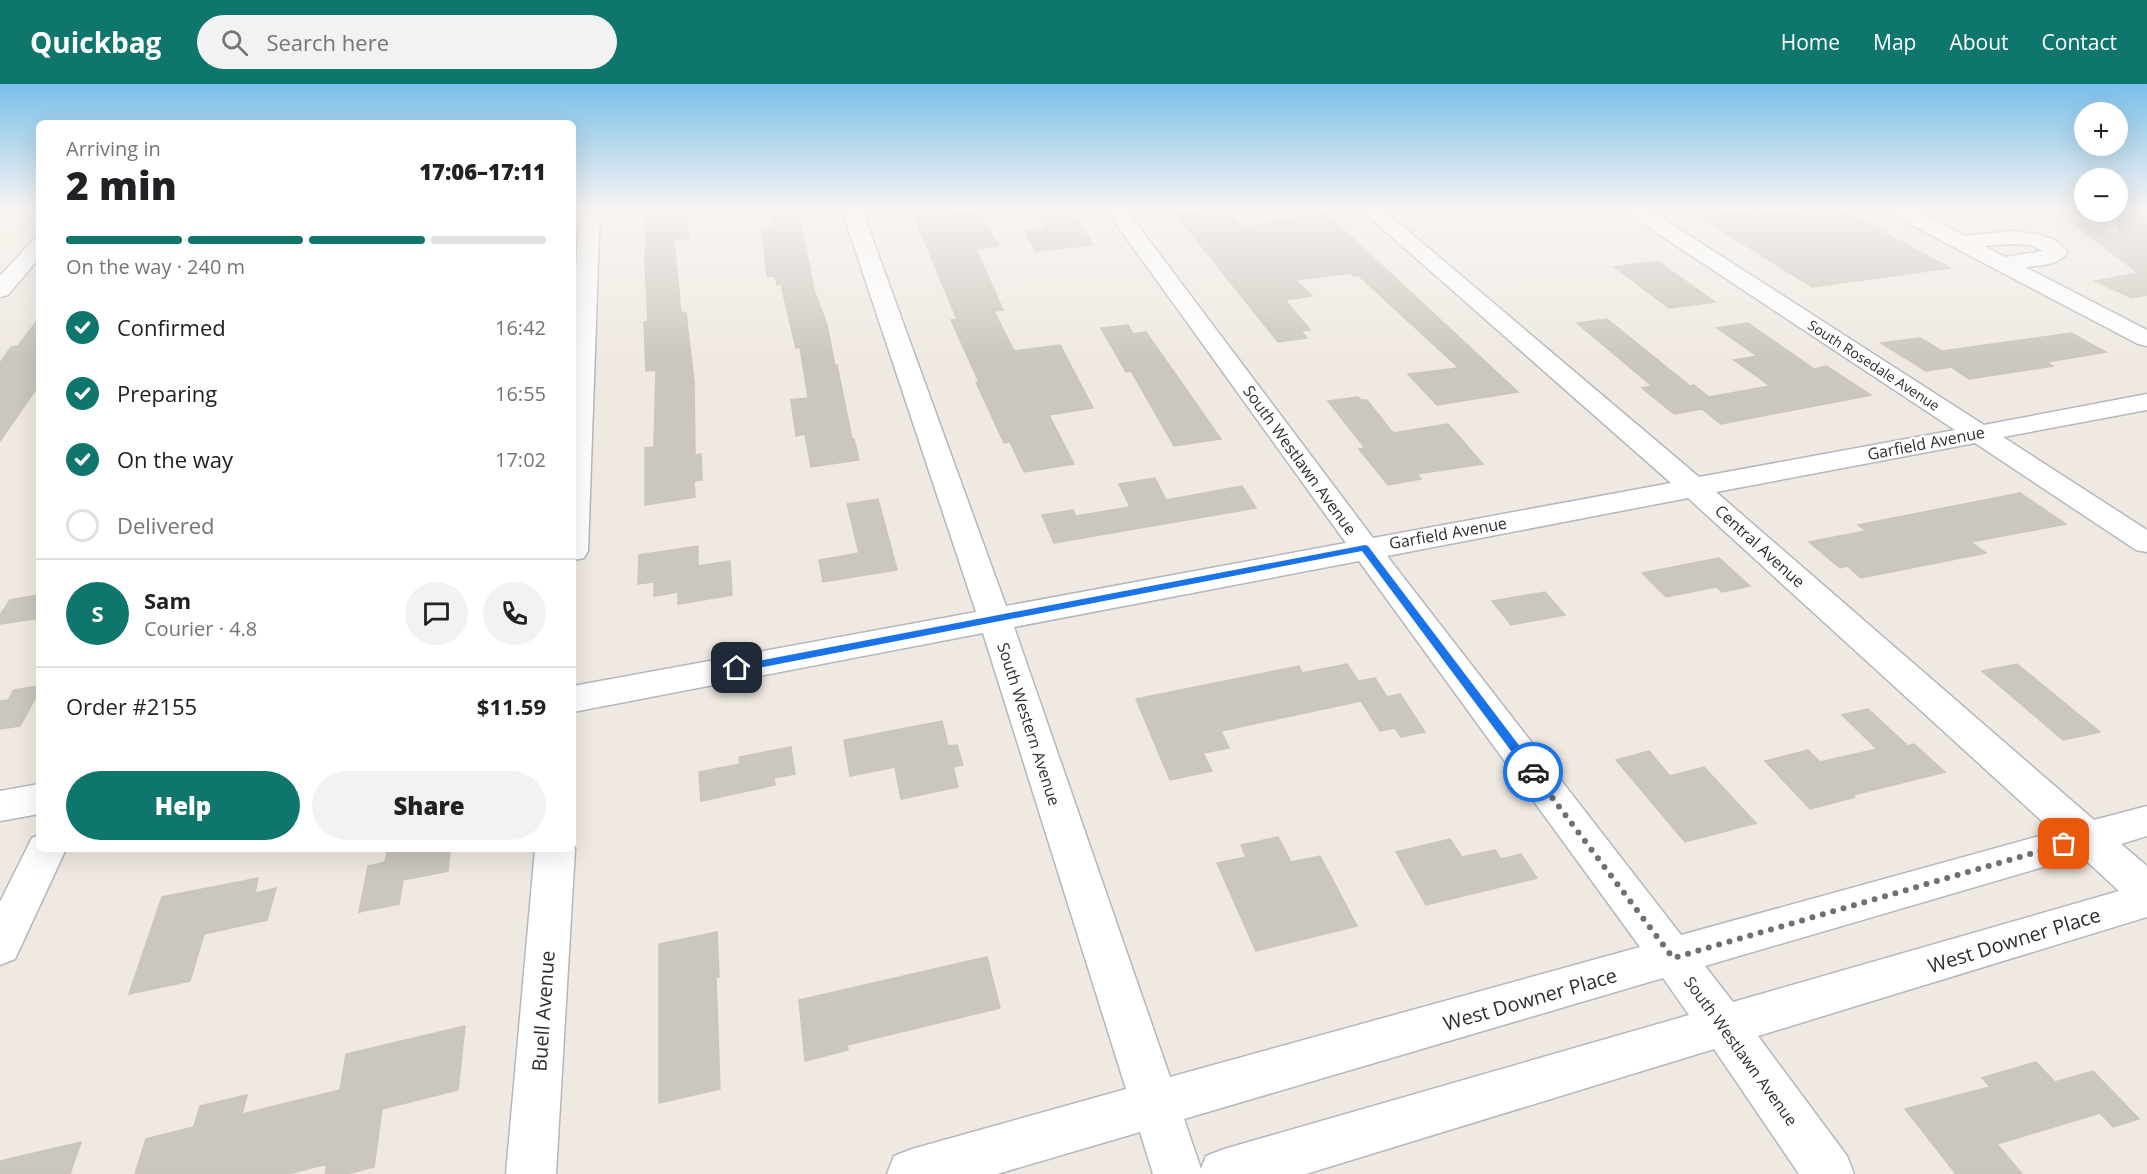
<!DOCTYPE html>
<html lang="en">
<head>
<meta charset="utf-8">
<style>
  :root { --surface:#fff; --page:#f2f2f2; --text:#202124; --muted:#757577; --line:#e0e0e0; --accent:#0f766e }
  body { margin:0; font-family:"Open Sans",sans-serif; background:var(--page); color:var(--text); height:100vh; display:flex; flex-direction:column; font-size:22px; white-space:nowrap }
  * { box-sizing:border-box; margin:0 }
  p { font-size:20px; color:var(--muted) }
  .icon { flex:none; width:33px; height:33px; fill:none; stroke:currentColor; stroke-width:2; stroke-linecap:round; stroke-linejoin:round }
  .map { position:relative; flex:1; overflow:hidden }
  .side { position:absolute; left:36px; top:36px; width:540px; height:732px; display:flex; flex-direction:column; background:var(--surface); border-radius:9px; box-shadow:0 6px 24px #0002 }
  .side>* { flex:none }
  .tools { position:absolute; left:2074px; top:18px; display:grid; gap:12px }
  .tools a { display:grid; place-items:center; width:54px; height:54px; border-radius:50%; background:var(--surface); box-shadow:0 6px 24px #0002; font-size:30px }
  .pin { position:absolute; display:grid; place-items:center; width:51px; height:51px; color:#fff; margin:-26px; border-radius:12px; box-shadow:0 3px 9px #0006 }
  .courier { position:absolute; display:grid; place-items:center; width:60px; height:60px; margin:-30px; border:4px solid #1a73e8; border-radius:50%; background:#fff; color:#222; box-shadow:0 2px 8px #0007 }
  .overview em { font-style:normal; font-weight:800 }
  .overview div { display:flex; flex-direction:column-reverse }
  .overview { display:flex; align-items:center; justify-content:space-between; height:102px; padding:0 30px }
  h1 { font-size:39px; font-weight:800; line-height:45px }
  .bar { display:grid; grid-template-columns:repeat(4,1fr); gap:9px 6px; align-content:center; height:72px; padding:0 30px }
  .bar i { height:8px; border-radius:4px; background:var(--line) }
  .bar .selected { background:var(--accent) }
  .bar p { grid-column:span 4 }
  .line { display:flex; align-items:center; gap:15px; padding:0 30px; border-top:2px solid var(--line) }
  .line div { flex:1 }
  .round { display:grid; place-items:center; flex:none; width:63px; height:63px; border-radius:32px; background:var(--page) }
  ol { padding:0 30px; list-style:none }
  li { display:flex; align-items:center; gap:18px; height:66px }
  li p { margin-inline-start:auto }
  li .icon { padding:6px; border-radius:50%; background:var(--accent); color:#fff; stroke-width:4 }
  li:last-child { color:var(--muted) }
  li i { width:33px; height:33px; border:3px solid var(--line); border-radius:50% }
  .cta { display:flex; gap:12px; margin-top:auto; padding:12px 30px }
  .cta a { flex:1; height:69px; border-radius:36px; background:var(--accent); color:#fff; font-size:24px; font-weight:800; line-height:69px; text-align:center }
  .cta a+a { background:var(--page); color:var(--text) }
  header { display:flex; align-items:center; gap:36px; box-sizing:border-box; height:84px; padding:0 30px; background:var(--accent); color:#fff }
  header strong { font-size:28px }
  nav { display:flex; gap:33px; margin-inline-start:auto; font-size:21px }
  .search { width:420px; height:54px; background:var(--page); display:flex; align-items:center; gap:15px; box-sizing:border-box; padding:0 21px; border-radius:33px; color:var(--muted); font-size:22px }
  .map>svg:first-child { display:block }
  .education { fill:#f0e6d1 }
  .building { fill:#cbc7bf; stroke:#cbc5ba; stroke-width:1.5 }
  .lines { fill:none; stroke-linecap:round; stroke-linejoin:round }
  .minor-casing { stroke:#b4b7c1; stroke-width:3 }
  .minor { fill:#fff; fill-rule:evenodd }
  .route { fill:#1a73e8 }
  .done { stroke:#726f6d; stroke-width:6; stroke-dasharray:0 10.8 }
  .labels { text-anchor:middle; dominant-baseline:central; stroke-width:4.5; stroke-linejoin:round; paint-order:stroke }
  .far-street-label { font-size:14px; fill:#2e2e2e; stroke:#fff }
  .street-label { font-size:16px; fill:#2e2e2e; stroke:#fff }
  .near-street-label { font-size:20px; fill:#2e2e2e; stroke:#fff }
</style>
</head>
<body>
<header>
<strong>Quickbag</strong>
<div class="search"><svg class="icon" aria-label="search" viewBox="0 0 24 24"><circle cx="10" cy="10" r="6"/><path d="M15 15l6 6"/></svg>Search here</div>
<nav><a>Home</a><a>Map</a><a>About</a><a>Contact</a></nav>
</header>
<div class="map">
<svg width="2147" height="1090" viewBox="0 0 2147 1090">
  <rect width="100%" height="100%" fill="#efe9e1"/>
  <path class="education" d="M36,132L0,172V136Z"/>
  <path class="building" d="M656,123H684L689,154L674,156L681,229H686L694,298L695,371L701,370L702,396L694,397L695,413L645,421V364L654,363L656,286L646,287L644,238L648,237L645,177L646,126Z
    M769,123H798L814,206L827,241L835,282L837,281L852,355H854L859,376L811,383L805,350L796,352L791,316L808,314L800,263L796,264L781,200L777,201L775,192L767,193L762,145L772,144Z
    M910,123H953L956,129L979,127L999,162L976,165L1003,226L994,227L1014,267L1060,261L1093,324L1049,331L1074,380L1024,388L1010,358L1004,359L976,298H979L951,236L957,235Z
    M1035,123H1067L1075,137H1079L1093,161L1035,167L1025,147L1045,145Z
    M1289,123H1319L1518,308L1437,321L1408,290L1459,284L1359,192H1354L1351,189L1295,196L1312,212L1285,216L1310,246L1301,247L1307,254L1278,258L1175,129L1223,124L1240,143L1301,135Z
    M1825,123H1838L1950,184L1812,203L1700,133L1759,125L1768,130Z
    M2118,123H2147V211L2132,214L2095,197L2138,189L2077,142L2079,139L2118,152Z
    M1658,177L1687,198L1715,218L1669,224L1614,183Z
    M39,234V301L0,357V279L11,263L18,262Z
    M1607,235L1690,302L1694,301L1709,313L1770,302L1734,276L1757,272L1717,244L1748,239L1814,285L1826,282L1871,311L1721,340L1702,325L1674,330L1642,304L1652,302L1577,239Z
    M1128,241L1133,250L1146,248L1221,355L1174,362L1131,287L1126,288L1101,244Z
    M2071,249L2106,268L2046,278L2053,282L1969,295L1951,283L1926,287L1881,259L1920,254L1942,267Z
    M1358,313L1361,316H1367L1393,349L1448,340L1483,380L1417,390L1421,395L1388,401L1359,365L1365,364L1328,317Z
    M1155,394L1166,416L1242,402L1256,424L1054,459L1042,431L1073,426L1076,432L1130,423L1119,400Z
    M2020,409L2066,440L1971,458L1986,469L1861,494L1847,482L1840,484L1809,458L1866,447L1858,441Z
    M878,415L897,486L823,498L819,476L859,469L847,420Z
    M698,462V482L730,477L732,511L678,520V508L654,512V498L638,500L639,471Z
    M1719,474L1750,502L1722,508L1716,503L1666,513L1642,489Z
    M1545,508L1565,531L1511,541L1492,517Z
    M39,511V534L0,540V531L10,516Z
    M1347,580L1358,597L1375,594L1387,613L1400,610L1425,648L1401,653L1395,644L1380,647L1361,617L1221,647L1229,664L1203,669L1212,687L1170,696L1136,615L1299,582L1302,589Z
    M2017,580L2100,648L2063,656L1982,587Z
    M39,602V607L20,642L0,645V617L8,616L14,606Z
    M1868,625L1908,662L1914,660L1945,688L1853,711L1855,713L1810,725L1765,677L1808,666L1820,678L1877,665L1842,631Z
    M942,637L948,662L957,661L963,681L953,683L958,703L901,715L895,683L850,692L844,656Z
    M791,663L795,690L774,694L775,701L701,717L699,688L740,680L739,673Z
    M1649,667L1670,692L1704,683L1756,739L1685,758L1616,676Z
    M1278,753L1291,778L1320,772L1357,842L1256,867L1217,779L1246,773L1241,761Z
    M1450,755L1462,773L1495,766L1501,775L1521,770L1537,794L1426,821L1396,768Z
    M388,765H450L448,787L403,796L399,820L359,828L368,782L385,778Z
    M258,794L255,809L276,804L267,836L204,850L190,897L129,910L162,813Z
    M717,848L719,893L716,894L720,1005L659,1019V860Z
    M987,873L1000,924L847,961L848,966L805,977L799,916Z
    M465,942L458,1006L382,1025L374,1083L347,1090H325L327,1080L288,1090H135L146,1055L194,1043L200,1022L247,1011L242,1030L340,1006L346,970Z
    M2036,978L2055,998L2093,987L2139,1035L2113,1043L2100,1029L1997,1060L2022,1090H1956L1905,1025L1990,1003L1982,994Z
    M81,1058L70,1090H0V1077Z"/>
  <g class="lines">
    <defs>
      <path id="minor" d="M0,123H37L34,127L0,132Z
        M580,123H600L588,467L584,474L573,476V231Z
        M841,123H861L1006,522L1346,459L1104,123H1124L1373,454L1671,399L1358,123H1380L1699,393L1955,346L1624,127L1621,123H1645L1984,341L2147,310V326L2003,353L2147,446V468L2136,466L1975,359L1716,408L2094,736L2147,722V752L2121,760L2147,782V833L1758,952L1847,1072L1854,1090H1799L1714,965L1306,1090H1153L1140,1048L997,1090H887L894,1072L912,1065L1126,1005L983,549L573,628V602L976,528ZM1688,414L2054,748L1681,851L1387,472ZM1359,477L1640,863L1170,993L1014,543ZM2081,772L2119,807L1733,918L1705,882ZM1663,894L1689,931L1224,1065L1206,1072L1201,1085L1184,1035Z
        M1882,123H1908L1965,152L2012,147L2037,150L2055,156L2068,168C2058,182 2040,181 2025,183L2147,246V262L2138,260L1885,127ZM2012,160L2031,161L2043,167L2005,173L1984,162Z
        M39,155V174L8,211L0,213V192L32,157Z
        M39,700V730L0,737V707Z
        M39,751V765H66L15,875L0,881V818L32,754Z
        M573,761L575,765L556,1090H506L535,765H573Z"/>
    </defs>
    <use href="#minor" class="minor-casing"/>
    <use href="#minor" class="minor"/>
  </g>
  <linearGradient id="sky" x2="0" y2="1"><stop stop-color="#7abfeb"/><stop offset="0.45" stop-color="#f8f5f2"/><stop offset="1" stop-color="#f8f5f2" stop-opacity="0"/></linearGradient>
  <rect width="2147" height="276" fill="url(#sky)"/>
  <path class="route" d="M1365,461L1368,462L1537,685V691H1529L1362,467L737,588L732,584L737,581Z"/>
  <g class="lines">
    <path class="done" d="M1533,688L1673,874L2064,760"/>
  </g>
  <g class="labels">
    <g class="far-street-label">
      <text transform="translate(1874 281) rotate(33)">South Rosedale Avenue</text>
    </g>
    <g class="street-label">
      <text transform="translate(1926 359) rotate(-11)">Garfield Avenue</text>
      <text transform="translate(1300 376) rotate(54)">South Westlawn Avenue</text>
      <text transform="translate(1448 449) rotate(-10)">Garfield Avenue</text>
      <text transform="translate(1760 462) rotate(42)">Central Avenue</text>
      <text transform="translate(1029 640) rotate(72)">South Western Avenue</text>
      <text transform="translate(1741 967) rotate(54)">South Westlawn Avenue</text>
    </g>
    <g class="near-street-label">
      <text transform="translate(2014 856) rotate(-17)">West Downer Place</text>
      <text transform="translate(1530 915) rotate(-16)">West Downer Place</text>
      <text transform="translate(543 927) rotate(-86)">Buell Avenue</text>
    </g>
  </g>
</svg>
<div class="tools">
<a>+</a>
<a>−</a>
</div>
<div class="pin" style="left:2064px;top:760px;background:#ea580c"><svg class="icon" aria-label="bag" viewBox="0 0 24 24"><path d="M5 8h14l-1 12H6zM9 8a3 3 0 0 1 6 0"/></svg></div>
<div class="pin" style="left:737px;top:584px;background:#1f2937"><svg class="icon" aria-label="home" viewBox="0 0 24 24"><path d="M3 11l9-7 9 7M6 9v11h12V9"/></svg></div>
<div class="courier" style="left:1533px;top:688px"><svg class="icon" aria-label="car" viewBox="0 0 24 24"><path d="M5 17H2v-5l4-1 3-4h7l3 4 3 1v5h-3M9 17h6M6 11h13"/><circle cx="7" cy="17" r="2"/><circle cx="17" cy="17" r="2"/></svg></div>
<section class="side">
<div class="overview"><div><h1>2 min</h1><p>Arriving in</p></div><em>17:06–17:11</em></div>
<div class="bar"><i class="selected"></i><i class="selected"></i><i class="selected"></i><i></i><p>On the way · 240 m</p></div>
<ol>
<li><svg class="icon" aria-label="check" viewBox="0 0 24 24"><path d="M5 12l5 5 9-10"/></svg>Confirmed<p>16:42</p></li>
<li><svg class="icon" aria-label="check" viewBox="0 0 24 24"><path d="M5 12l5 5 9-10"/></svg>Preparing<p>16:55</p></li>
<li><svg class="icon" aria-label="check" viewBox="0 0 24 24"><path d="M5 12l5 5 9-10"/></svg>On the way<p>17:02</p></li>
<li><i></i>Delivered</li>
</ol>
<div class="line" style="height:108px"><b class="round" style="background:var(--accent);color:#fff">S</b><div><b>Sam</b><p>Courier · 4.8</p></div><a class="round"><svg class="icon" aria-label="chat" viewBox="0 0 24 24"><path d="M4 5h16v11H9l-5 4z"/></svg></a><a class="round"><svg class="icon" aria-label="phone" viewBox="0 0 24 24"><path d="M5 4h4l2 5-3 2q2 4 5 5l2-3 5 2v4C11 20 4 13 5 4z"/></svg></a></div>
<div class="line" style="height:78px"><div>Order #2155</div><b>$11.59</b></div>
<div class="cta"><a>Help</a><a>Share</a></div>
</section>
</div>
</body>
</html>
